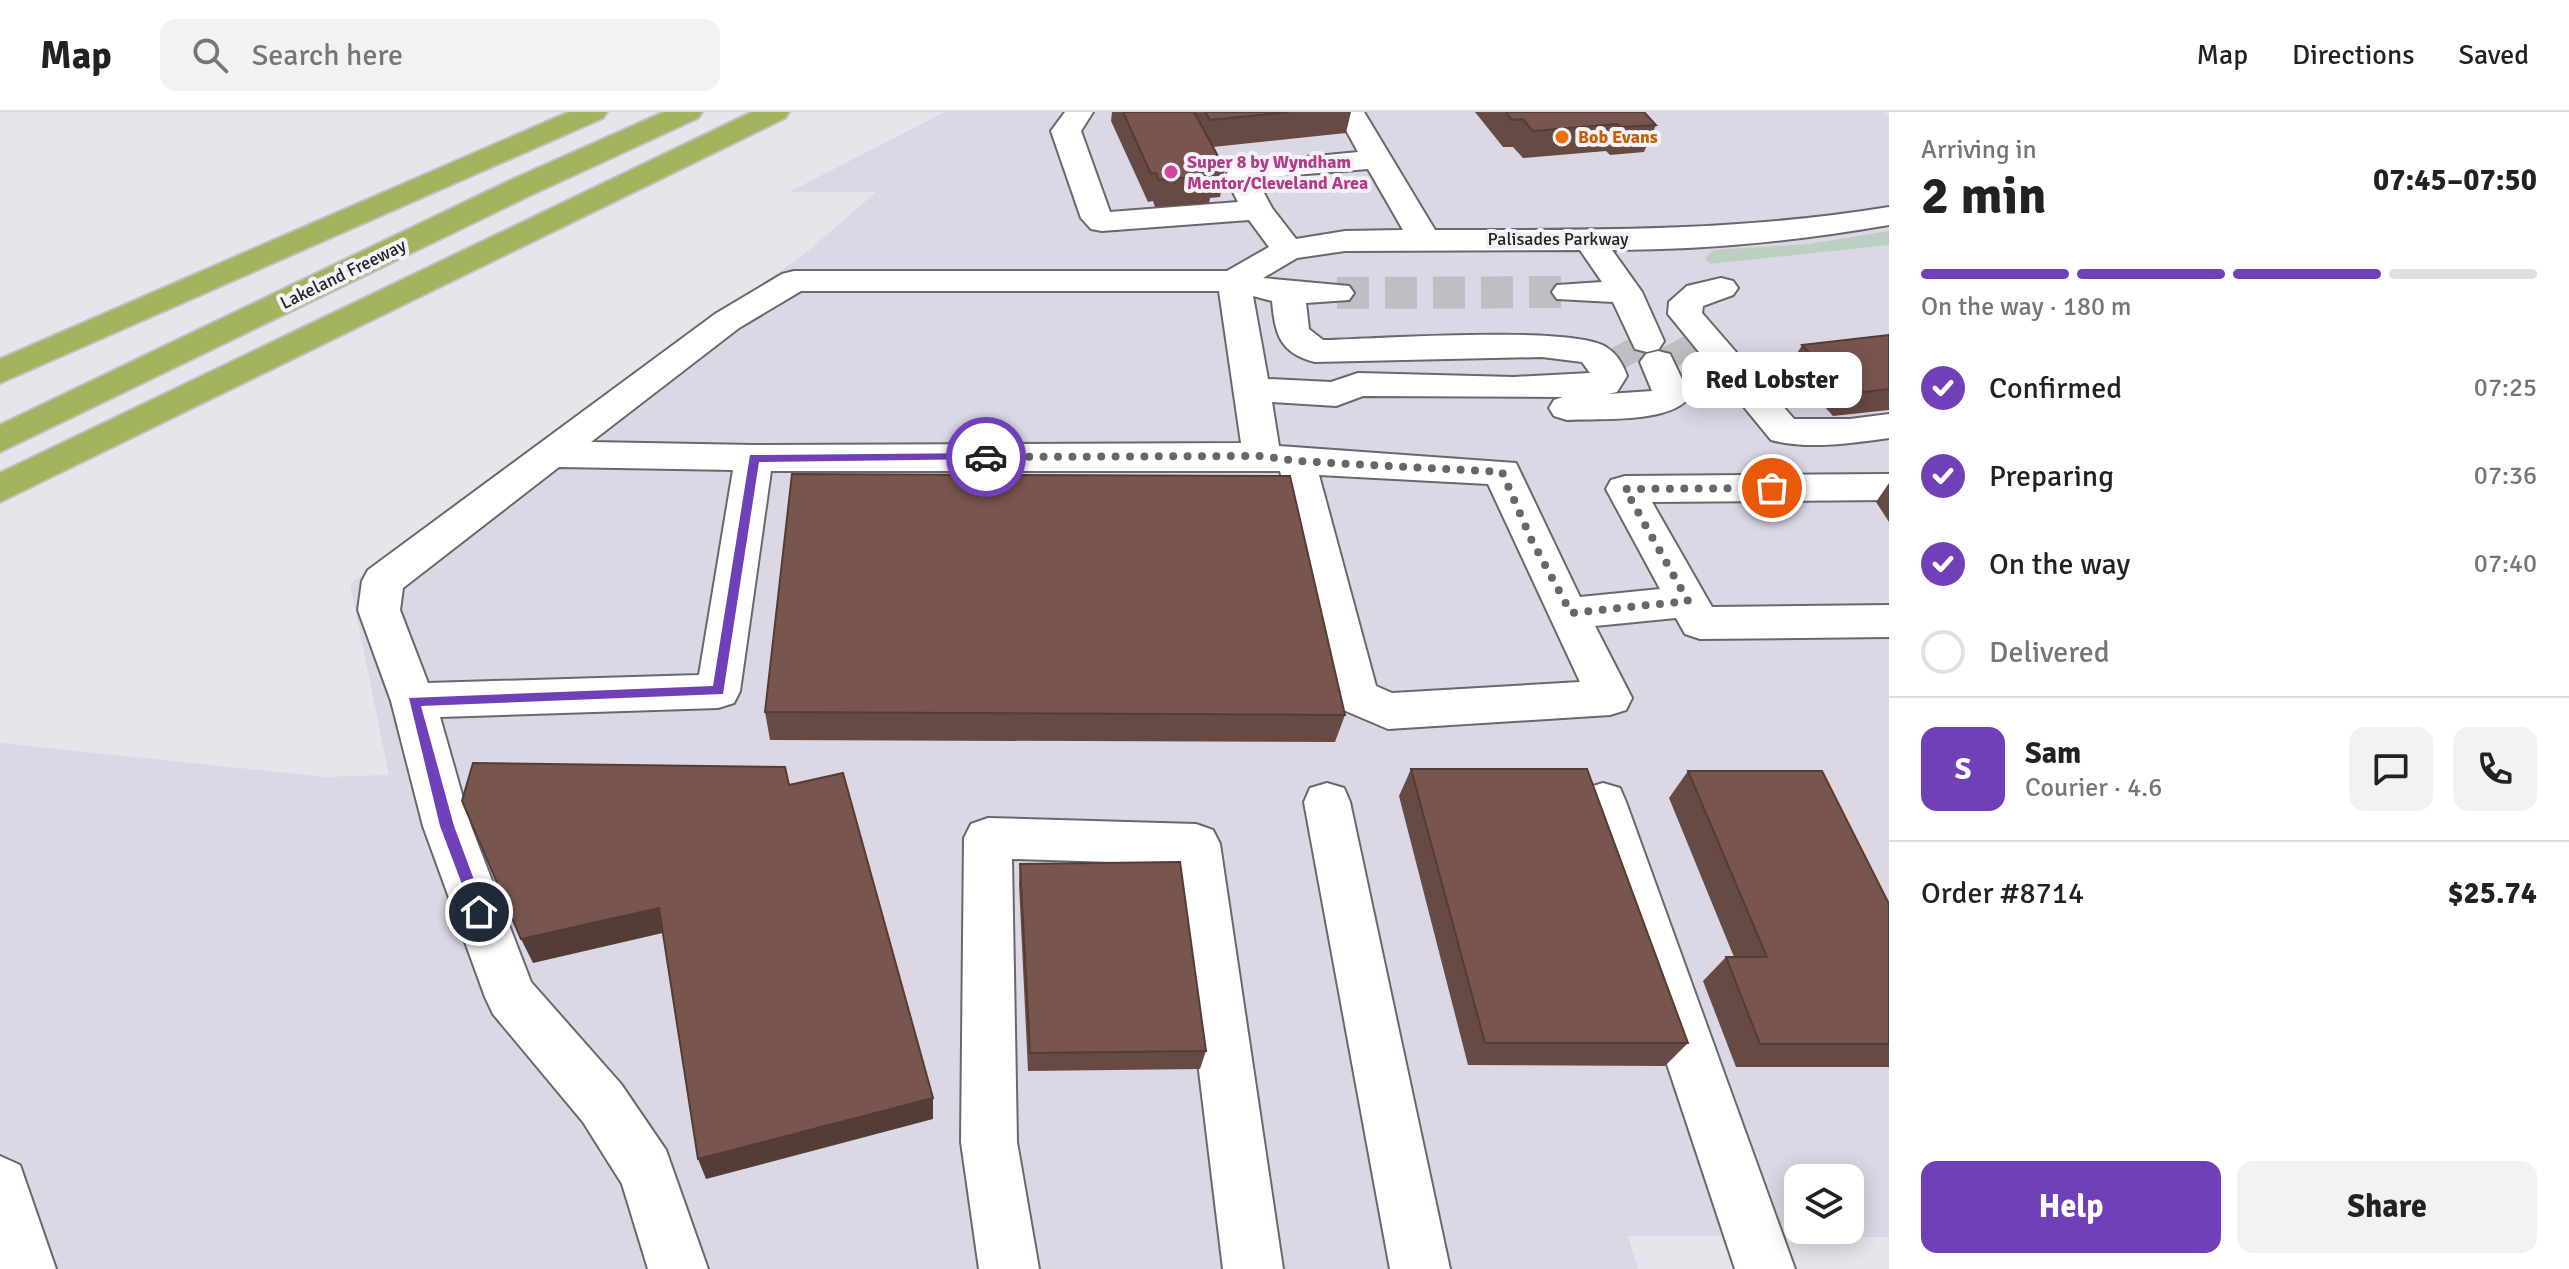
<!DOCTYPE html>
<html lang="en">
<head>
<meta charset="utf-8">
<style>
  :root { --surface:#fff; --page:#f2f2f2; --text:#222; --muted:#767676; --line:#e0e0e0; --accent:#6f40b8 }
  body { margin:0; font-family:Signika,sans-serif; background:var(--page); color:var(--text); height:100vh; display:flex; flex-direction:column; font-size:30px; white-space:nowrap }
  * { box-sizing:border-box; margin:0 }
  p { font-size:26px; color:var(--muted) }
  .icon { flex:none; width:44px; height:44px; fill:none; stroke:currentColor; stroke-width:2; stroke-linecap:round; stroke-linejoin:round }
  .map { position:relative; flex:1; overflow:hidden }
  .sheet { display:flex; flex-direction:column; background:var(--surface); width:680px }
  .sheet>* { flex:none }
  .controls { position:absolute; left:1784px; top:1052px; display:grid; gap:16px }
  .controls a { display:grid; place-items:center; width:80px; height:80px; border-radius:16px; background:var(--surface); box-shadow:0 4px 20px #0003; font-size:40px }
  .pin { position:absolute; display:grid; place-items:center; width:68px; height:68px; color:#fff; margin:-34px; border:4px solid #fff; border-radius:50%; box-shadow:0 2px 8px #0007 }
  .courier { position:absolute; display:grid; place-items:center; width:80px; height:80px; margin:-40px; border:6px solid #6f40b8; border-radius:50%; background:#fff; color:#222; box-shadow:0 2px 10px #0007 }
  .bubble { position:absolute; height:56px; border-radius:16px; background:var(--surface); box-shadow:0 4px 20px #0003; font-size:26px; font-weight:700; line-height:56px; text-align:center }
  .overview em { font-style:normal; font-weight:700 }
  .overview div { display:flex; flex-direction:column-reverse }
  .overview { display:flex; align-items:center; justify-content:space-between; height:136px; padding:0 32px }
  h1 { font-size:52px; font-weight:700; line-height:60px }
  .bar { display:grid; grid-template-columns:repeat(4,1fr); gap:12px 8px; align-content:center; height:96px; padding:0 32px }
  .bar i { height:10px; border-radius:6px; background:var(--line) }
  .bar .current { background:var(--accent) }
  .bar p { grid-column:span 4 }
  .line { display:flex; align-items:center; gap:20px; padding:0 32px; border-top:2px solid var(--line) }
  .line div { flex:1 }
  .round { display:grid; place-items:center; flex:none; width:84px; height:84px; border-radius:16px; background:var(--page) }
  ol { padding:0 32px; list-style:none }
  li { display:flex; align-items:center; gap:24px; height:88px }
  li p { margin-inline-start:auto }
  li .icon { padding:8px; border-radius:50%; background:var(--accent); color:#fff; stroke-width:4 }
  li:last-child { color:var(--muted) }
  li i { width:44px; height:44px; border:4px solid var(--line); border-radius:50% }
  .primary-button { display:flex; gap:16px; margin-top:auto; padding:16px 32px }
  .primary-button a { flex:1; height:92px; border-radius:16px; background:var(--accent); color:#fff; font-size:32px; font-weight:700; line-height:92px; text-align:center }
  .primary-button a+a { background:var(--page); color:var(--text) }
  header { display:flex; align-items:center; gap:48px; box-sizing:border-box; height:112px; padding:0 40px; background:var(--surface); border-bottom:2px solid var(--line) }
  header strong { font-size:38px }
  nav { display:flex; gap:44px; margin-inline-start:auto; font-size:28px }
  .search { width:560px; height:72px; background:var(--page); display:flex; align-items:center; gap:20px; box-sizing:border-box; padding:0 28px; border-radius:16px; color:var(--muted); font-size:30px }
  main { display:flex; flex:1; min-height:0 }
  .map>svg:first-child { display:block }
  .built { fill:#dcd7e5; fill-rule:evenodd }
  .green { fill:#bbd0c0 }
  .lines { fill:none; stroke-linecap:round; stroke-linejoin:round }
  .minor-tunnel { stroke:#c0bdc4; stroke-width:32; stroke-dasharray:32 16; stroke-linecap:butt }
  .minor-casing { stroke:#6a676e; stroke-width:4 }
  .highway-casing { stroke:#c1c1c2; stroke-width:4 }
  .minor { fill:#fff; fill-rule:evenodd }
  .highway { fill:#a2b55e; fill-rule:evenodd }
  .wall { fill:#674a43 }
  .shaded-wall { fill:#543c37 }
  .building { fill:#78564e; stroke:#543c37; stroke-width:2 }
  .route { fill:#6f40b8 }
  .done { stroke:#68666b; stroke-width:8; stroke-dasharray:0 14.4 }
  .food-dot { fill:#e8710a; stroke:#f4f1f9; stroke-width:3 }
  .hotel-dot { fill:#d1479c; stroke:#f4f1f9; stroke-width:3 }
  .labels { text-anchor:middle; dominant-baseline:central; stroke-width:8; stroke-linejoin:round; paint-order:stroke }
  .far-food-label { font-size:18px; font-weight:bold; fill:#c56008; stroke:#f4f1f9; text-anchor:start }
  .far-hotel-label { font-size:18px; font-weight:bold; fill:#b23c85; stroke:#f4f1f9; text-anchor:start }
  .far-street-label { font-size:18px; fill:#232225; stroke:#f4f1f9 }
</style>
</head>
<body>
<header>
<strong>Map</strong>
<div class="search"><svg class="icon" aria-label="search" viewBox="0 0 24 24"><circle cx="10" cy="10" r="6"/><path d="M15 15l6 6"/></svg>Search here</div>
<nav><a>Map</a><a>Directions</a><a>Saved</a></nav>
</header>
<main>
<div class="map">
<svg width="1889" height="1157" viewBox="0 0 1889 1157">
  <rect width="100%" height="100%" fill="#e7e4ec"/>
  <path class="built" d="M945,0H1883L1889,5V1125L1628,1124L1638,1157H0V631L325,665L389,663L350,472L808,139L876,80H789ZM1798,1066H1850V1118H1798Z"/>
  <path class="green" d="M1889,119V133L1710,152L1705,146L1714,138L1809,132Z"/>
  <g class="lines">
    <path class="minor-tunnel" d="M1337,181L1569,180
      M1625,229L1636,250
      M1675,229L1686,250"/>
    <defs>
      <path id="minor" d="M1065,0H1093L1081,19L1110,100L1238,90L1225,64L1234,52L1358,40L1336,0H1364L1435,118C1588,118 1737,120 1889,95V113C1797,129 1706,138 1612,138L1642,180L1664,229L1659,237L1647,240L1635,237L1613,190L1557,187L1552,180L1557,173L1602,170L1580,138L1345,139L1297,146L1263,166L1349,174L1354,181L1349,188L1306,191L1309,217L1323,228C1375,227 1570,213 1606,235C1617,242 1623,252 1627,264L1617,280L1608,282L1652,279L1640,250L1646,242L1658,239L1670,242L1690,284C1672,312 1598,306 1567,308L1554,304L1549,296L1554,288L1563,285L1363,284L1336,294L1272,290L1279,334L1516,351L1580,485L1660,477L1606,377L1611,368L1625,364L1889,362V388L1652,390L1712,495L1889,493V525L1700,527L1685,522L1676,506L1595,514L1632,586L1626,598L1610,603L1388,617L1341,597L1335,585L1280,359H771L740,579L734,591L718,596L440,605L471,714L531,870L621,972L666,1038L708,1157H648L622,1072L583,1010L493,902L485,885L423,714L391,589L358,498L362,469L368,458L715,202L782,162L794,159H1227L1269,135L1249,108L1102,119L1091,117L1081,106L1051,19ZM1368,57L1403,118L1345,119L1296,127L1272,96L1256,66ZM801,179H1219L1241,331L754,333L591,330L739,216ZM1253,184L1272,189C1275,221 1279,241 1315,250L1542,245L1582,250L1590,261L1514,265L1358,261L1331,270L1268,267ZM559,355L733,358L699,563L428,571L400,498L403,476ZM1319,363L1488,372L1580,570L1392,581L1376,574Z
        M1721,166L1733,169L1738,176L1733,183L1703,194L1702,201L1794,307H1850L1889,302V326C1852,331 1808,338 1771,328L1668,202L1669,190L1687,174Z
        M1327,671L1344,676L1350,690L1450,1157H1390L1304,690L1310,676Z
        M1603,671L1620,676L1626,690L1795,1157H1735L1580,690L1586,676Z
        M988,706L1196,712L1213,718L1220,732L1283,1157H1223L1174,752L1012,747L1017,1030L1039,1157H979L961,1030L964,726L971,712Z
        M0,1044L20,1053L56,1157H0Z"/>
      <path id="highway" d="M569,0H607L603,6L0,271V247Z
        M664,0H702L698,6L533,82L0,340V313L511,68Z
        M752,0H789L785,6L0,390V361Z"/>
    </defs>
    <use href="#minor" class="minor-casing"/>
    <use href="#highway" class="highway-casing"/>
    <use href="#minor" class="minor"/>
    <use href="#highway" class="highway"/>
  </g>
  <path class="wall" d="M1112,0H1351L1346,21L1213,35L1225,57L1220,85L1210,86L1209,91L1155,95L1153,89L1148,90L1111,9Z
    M1475,0H1644L1656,13L1644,40L1610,43L1606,39L1523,46L1513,35H1503Z
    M1889,223V298L1833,304L1789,255L1802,233Z
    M1889,371V410L1876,390Z
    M765,600L1345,603L1335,630L770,628Z
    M1411,657L1688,931L1665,954L1468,953L1399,684Z
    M1688,659L1889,792V955H1736L1703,869L1726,845H1734L1669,686Z
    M1020,752L1206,939L1200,957L1028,959L1019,772Z"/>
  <path class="shaded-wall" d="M659,796L667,820L533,851L521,827Z
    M933,986V1007L706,1067L698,1047Z"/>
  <path class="building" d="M1123,0H1194L1225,57L1211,59L1213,63L1159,68L1156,61L1151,62Z
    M1205,0H1289L1210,8Z
    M1506,0H1644L1656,13L1621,15L1617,12L1533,19L1523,7L1512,8Z
    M1889,223V277L1847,282L1802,233Z
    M792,362L1290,364L1345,603L765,600Z
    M473,651L785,655L789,673L843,661L933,986L698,1047L659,796L521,827L462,689Z
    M1411,657H1587L1688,931H1485Z
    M1688,659H1822L1889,792V932H1760L1726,845H1767Z
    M1180,750L1206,939L1030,941L1020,752Z"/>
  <path class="route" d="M986,341L990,347L759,350L723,582L421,594L454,714L486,800L479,806L474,804L440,714L409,586L713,574L750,343Z"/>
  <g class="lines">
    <path class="done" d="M986,345L1262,344L1296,349L1502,360L1531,427L1571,501L1688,489L1625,377L1772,376"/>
  </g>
  <circle class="food-dot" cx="1562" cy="25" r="8"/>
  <circle class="hotel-dot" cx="1171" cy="60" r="8"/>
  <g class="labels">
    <g class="far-food-label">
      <text x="1578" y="25">Bob Evans</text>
    </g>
    <g class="far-hotel-label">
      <text x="1187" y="50">Super 8 by Wyndham<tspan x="1187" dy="21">Mentor/Cleveland Area</tspan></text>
    </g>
    <g class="far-street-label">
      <text x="1558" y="127">Palisades Parkway</text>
      <text transform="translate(343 162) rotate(-26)">Lakeland Freeway</text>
    </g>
  </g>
</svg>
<div class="controls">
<a><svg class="icon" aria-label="layers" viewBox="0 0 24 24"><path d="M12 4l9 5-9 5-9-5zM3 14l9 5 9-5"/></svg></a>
</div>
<div class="pin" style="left:1772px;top:376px;background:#ea580c"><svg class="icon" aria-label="bag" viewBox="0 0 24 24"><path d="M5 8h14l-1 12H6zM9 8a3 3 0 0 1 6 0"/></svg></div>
<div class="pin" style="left:479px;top:800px;background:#1f2937"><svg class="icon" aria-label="home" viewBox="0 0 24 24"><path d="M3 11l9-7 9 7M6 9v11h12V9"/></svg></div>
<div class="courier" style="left:986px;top:345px"><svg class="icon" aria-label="car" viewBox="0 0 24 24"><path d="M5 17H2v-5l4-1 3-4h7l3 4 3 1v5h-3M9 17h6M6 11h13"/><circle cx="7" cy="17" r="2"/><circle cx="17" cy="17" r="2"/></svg></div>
<div class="bubble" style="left:1682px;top:240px;width:180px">Red Lobster</div>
</div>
<section class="sheet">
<div class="overview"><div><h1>2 min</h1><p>Arriving in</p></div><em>07:45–07:50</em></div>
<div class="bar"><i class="current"></i><i class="current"></i><i class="current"></i><i></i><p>On the way · 180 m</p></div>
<ol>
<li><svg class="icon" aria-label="check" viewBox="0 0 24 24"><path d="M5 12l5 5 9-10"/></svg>Confirmed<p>07:25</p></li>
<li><svg class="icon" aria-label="check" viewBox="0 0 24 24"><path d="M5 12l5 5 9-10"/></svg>Preparing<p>07:36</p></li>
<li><svg class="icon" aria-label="check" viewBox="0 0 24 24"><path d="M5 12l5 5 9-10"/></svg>On the way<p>07:40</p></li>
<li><i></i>Delivered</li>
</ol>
<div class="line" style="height:144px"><b class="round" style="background:var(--accent);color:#fff">S</b><div><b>Sam</b><p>Courier · 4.6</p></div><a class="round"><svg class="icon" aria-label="chat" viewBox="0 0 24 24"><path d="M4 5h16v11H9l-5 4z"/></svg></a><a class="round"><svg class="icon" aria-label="phone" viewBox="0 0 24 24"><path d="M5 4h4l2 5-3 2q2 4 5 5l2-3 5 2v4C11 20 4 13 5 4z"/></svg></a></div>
<div class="line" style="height:104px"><div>Order #8714</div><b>$25.74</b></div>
<div class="primary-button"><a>Help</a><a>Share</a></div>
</section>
</main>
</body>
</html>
